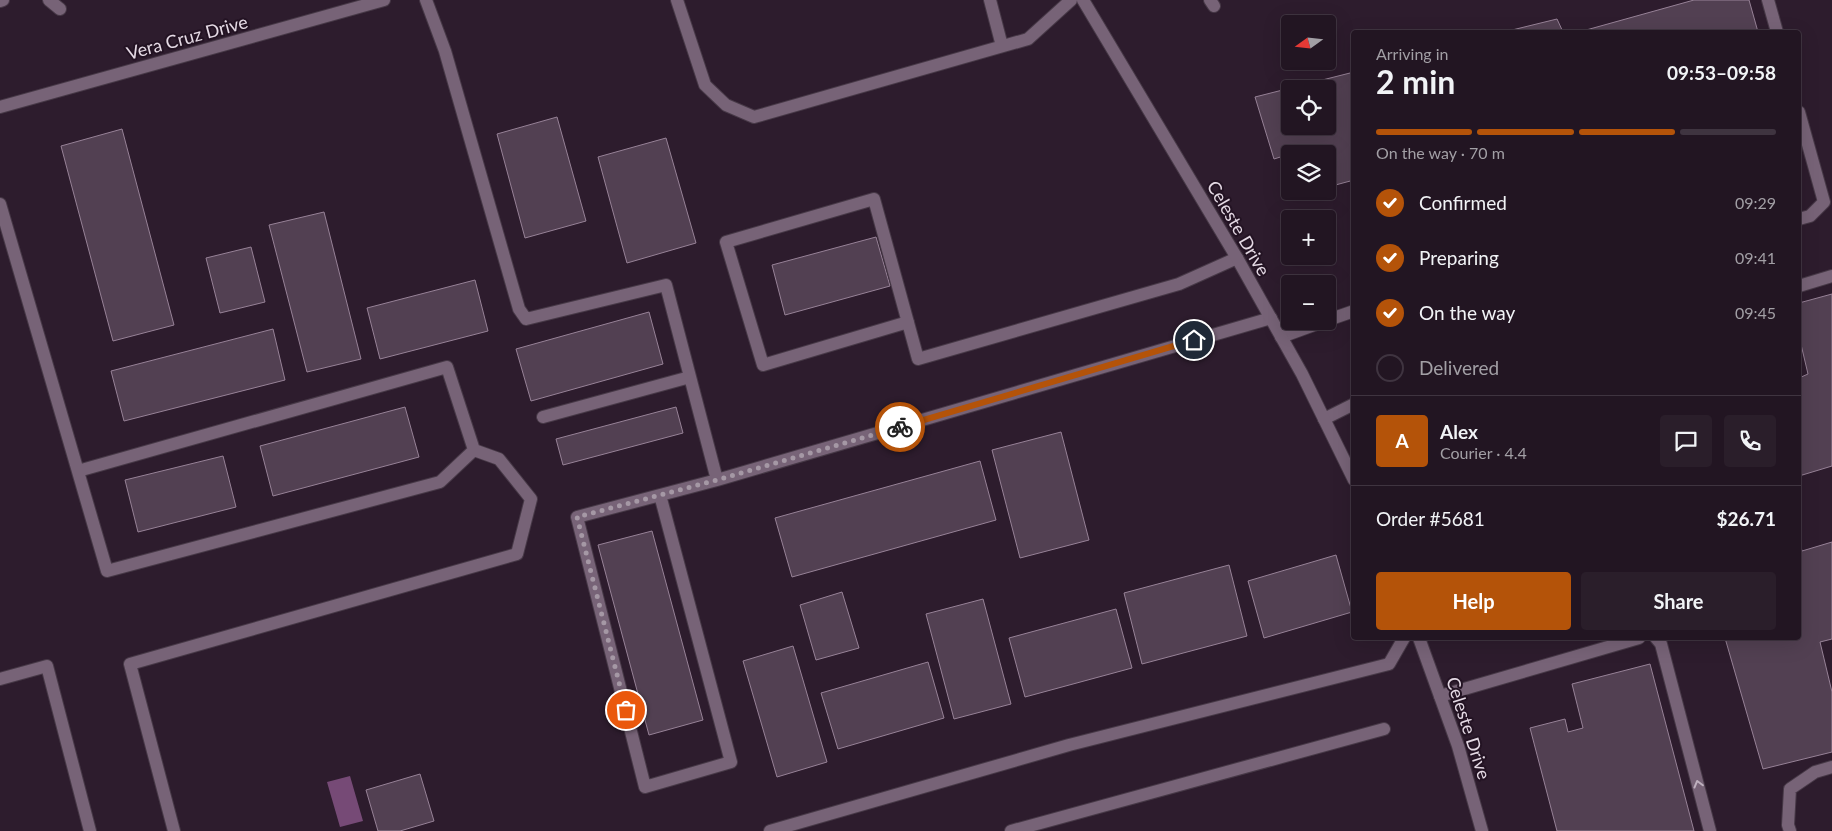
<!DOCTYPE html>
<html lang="en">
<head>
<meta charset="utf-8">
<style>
  :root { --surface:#221522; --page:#2a1e2a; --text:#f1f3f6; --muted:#a29fa5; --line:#3f3440; --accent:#b45309 }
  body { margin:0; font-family:Lato,sans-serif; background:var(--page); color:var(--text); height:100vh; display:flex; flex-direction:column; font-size:19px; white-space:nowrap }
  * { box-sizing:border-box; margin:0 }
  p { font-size:16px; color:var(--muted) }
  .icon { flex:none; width:28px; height:28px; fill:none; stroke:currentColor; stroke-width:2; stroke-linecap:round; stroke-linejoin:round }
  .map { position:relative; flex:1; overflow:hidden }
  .side { position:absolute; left:1351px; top:30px; width:450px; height:610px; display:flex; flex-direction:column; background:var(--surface); border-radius:5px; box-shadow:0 5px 20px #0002,0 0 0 1px var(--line) }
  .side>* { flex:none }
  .needle { width:32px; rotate:255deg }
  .buttons { position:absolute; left:1281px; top:15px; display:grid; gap:10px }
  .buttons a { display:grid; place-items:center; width:55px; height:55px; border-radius:5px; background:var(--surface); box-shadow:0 5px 20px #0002,0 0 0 1px var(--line); font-size:25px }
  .pin { position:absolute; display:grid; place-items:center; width:42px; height:42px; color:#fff; margin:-21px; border:2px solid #fff; border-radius:50%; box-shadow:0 1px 5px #0007 }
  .courier { position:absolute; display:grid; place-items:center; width:50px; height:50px; margin:-25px; border:4px solid #b45309; border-radius:50%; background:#fff; color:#222; box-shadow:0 1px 6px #0007 }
  .headline em { font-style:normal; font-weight:700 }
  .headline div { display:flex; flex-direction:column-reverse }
  .headline { display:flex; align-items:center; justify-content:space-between; height:85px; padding:0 25px }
  h1 { font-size:32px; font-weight:700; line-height:38px }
  .bar { display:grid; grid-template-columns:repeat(4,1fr); gap:8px 5px; align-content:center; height:60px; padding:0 25px }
  .bar i { height:6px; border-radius:4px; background:var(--line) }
  .bar .current { background:var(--accent) }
  .bar p { grid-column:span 4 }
  .line { display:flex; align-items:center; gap:12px; padding:0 25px; border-top:1px solid var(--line) }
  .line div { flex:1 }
  .round { display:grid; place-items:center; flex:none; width:52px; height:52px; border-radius:5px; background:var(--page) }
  ol { padding:0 25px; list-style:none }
  li { display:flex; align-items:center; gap:15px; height:55px }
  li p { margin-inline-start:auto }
  li .icon { padding:5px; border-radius:50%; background:var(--accent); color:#fff; stroke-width:4 }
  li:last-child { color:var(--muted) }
  li i { width:28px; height:28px; border:2px solid var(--line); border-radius:50% }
  .button { display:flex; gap:10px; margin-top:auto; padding:10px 25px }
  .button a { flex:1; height:58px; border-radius:5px; background:var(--accent); color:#fff; font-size:20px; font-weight:700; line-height:58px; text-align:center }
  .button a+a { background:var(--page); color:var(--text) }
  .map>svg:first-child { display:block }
  .water { fill:#764a76 }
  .building { fill:#524052; stroke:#978297; fill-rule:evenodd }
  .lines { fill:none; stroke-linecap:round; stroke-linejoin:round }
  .service-casing { stroke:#473947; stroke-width:14 }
  .minor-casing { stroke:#473947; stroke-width:14 }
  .tertiary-casing { stroke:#473947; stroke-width:14 }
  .service { stroke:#776377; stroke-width:12 }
  .minor { stroke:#776377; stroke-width:12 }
  .tertiary { stroke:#776377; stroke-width:12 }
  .oneway { stroke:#beb0be }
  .done { stroke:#a598a5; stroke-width:5; stroke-dasharray:0 9 }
  .route { stroke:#b45309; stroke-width:6 }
  .labels { text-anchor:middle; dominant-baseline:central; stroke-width:4; stroke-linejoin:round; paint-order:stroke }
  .street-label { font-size:18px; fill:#e5dae5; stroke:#231323 }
</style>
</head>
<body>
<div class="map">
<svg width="1832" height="831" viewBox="0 0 1832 831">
  <rect width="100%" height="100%" fill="#2d1c2d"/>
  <path class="water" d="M350,776L363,821L340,827L327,782Z"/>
  <path class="building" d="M1694,0H1749L1758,32H1579Z
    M1557,19L1563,32H1504Z
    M1354,72V180L1328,187V154H1290L1274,159L1255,97ZM1290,89H1328V126H1290Z
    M557,117L586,221L525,238L497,134Z
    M122,129L174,325L113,341L61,146Z
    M666,138L696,243L627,263L598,157Z
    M324,212L361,359L307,372L269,225Z
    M876,237L890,286L785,315L772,265Z
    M251,247L265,302L220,313L206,258Z
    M475,280L488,331L380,359L367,308Z
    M1832,294V466L1799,476V378L1808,374L1799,336V303Z
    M649,312L663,364L531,401L516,349Z
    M273,329L285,380L124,421L111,371Z
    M405,407L419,457L273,496L260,446Z
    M676,407L683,433L563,465L556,439Z
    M1061,432L1089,540L1020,558L992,450Z
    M223,456L236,507L138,532L125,480Z
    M980,461L996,520L792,577L775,518Z
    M652,531L703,720L649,735L598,545Z
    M1799,539L1802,551L1832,542V639L1820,642L1832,692V752L1763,769L1725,638H1799Z
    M1336,555L1352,612L1264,638L1248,581Z
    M1229,565L1247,636L1142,664L1124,593Z
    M842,592L859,648L816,660L800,605Z
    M983,599L1011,704L954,719L926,614Z
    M1116,609L1132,668L1025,697L1009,638Z
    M793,646L827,762L777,777L743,661Z
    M928,662L944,718L838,749L821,693Z
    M1650,664L1694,831H1557L1530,728L1565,719L1568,732L1583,728L1572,684Z
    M420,774L434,821L400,831H378L366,790Z"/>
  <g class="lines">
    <defs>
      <path id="service" d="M49,0L60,9
        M426,0L445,51L519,309L526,319L666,285L717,480
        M677,0L705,85L726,105L754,117L1028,39L1071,0
        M990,0L1002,46
        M1210,0L1214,6
        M1768,0L1777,32
        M0,1L3,0
        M1799,112L1824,202L1810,216L1799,219
        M0,204L107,571L440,482L474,450
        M1799,286L1832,276
        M1328,320L1354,311
        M908,322L763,365L726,242L874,199L918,359L1179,284L1237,258
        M1281,337L1325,321
        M543,417L690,377
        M1324,419L1354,404
        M78,471L447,367L474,450
        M660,495L731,762L645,787L577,517L717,480L1271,318
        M1656,638L1661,644L1710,831
        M0,679L47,666L90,831
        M1440,696L1639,638
        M174,831L130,664L517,554L531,499L499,459L474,450
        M770,831L1069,745L1389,664L1404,638
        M1011,831L1384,729
        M1790,831L1788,825L1790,789L1815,772L1832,767"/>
      <path id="minor" d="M0,107L384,0"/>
      <path id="tertiary" d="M1083,0L1237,258L1302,374L1354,480
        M1419,638L1458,746L1482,831"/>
    </defs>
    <use href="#service" class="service-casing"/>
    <use href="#minor" class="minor-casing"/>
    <use href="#tertiary" class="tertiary-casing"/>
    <use href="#service" class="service"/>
    <use href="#minor" class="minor"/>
    <use href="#tertiary" class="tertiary"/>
  </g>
  <defs><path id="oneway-chevron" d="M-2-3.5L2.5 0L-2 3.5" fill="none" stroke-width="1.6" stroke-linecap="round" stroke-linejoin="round" transform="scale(1.25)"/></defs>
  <use class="oneway" href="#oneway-chevron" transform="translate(1698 784) rotate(-105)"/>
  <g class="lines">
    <path class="done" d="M626,710L577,517L717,480L900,427"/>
    <path class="route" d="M900,427L1194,340"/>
  </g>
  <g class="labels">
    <g class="street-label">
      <text transform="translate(187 37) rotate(-15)">Vera Cruz Drive</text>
      <text transform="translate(1239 228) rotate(60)">Celeste Drive</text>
      <text transform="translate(1469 728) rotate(72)">Celeste Drive</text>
    </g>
  </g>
</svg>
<div class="buttons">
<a><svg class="needle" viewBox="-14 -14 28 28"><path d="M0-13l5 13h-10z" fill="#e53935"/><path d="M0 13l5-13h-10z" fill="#a29fa5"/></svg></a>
<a><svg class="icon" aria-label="locate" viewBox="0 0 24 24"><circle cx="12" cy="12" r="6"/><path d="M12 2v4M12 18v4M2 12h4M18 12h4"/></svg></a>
<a><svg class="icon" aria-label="layers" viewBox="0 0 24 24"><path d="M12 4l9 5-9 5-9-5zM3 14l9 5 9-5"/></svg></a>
<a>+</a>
<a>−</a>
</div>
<div class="pin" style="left:626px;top:710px;background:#ea580c"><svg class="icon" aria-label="bag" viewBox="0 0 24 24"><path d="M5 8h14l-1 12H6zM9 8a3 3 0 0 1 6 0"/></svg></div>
<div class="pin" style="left:1194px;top:340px;background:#1f2937"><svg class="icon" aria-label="home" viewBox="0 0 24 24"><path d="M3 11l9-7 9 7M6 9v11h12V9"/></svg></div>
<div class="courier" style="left:900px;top:427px"><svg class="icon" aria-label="bike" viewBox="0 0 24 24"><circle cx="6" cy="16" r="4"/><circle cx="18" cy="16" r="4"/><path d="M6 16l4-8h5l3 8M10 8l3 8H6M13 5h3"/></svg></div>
<section class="side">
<div class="headline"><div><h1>2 min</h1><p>Arriving in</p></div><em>09:53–09:58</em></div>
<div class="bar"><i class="current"></i><i class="current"></i><i class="current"></i><i></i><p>On the way · 70 m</p></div>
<ol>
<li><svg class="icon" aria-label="check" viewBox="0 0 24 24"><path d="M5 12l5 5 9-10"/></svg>Confirmed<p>09:29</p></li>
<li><svg class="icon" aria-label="check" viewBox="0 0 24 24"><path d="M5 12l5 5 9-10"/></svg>Preparing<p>09:41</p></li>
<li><svg class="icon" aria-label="check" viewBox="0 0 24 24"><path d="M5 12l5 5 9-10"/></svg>On the way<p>09:45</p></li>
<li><i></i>Delivered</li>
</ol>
<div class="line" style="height:90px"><b class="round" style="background:var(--accent);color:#fff">A</b><div><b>Alex</b><p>Courier · 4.4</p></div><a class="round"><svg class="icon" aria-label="chat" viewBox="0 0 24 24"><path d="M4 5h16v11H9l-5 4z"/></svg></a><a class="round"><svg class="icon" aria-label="phone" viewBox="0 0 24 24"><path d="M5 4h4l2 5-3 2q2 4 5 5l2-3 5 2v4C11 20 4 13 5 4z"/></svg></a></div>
<div class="line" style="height:65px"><div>Order #5681</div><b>$26.71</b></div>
<div class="button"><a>Help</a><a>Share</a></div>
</section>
</div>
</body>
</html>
